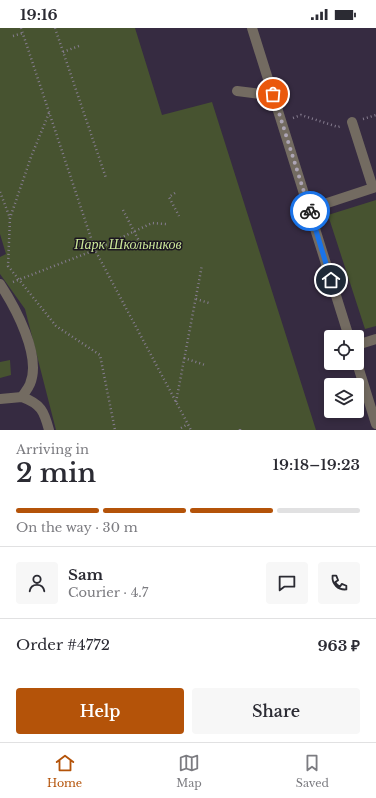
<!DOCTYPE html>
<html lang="en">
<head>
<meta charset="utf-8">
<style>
  :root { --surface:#fff; --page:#f7f7f7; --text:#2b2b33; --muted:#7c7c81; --line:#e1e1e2; --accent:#b45309 }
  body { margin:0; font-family:"Libre Baskerville",serif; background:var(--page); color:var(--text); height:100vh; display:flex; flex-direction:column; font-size:15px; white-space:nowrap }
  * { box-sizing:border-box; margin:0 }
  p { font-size:13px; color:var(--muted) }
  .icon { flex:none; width:22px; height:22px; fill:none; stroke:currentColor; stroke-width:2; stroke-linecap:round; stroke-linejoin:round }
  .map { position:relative; height:402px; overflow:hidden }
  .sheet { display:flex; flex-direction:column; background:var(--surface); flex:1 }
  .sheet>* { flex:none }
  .fabs { position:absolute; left:324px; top:302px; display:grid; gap:8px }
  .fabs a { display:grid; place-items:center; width:40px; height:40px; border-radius:4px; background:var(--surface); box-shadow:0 2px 6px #0003; font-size:20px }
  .pin { position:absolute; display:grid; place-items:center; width:34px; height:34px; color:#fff; margin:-17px; border:2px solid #fff; border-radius:50%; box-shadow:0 1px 4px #0007 }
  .courier { position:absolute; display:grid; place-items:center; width:40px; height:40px; margin:-20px; border:3px solid #1a73e8; border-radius:50%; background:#fff; color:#222; box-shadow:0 1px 5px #0007 }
  .overview em { font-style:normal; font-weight:600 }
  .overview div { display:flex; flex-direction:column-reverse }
  .overview { display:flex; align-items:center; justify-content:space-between; height:68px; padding:0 16px }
  h1 { font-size:26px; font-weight:600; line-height:30px }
  .bar { display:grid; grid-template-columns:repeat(4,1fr); gap:6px 4px; align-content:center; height:48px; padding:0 16px }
  .bar i { height:5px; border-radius:3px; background:var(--line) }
  .bar .active { background:var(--accent) }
  .bar p { grid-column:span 4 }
  .line { display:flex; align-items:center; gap:10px; padding:0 16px; border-top:1px solid var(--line) }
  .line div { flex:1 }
  .round { display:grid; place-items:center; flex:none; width:42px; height:42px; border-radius:4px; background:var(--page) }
  .cta { display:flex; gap:8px; margin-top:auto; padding:8px 16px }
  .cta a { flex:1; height:46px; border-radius:4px; background:var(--accent); color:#fff; font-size:16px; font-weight:600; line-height:46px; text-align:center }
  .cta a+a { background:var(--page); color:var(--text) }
  .status { display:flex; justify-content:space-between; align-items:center; height:28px; padding:0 20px; background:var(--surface); direction:ltr }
  .status svg { height:11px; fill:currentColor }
  .tab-bar { display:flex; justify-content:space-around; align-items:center; height:56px; border-top:1px solid var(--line); background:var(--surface); font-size:11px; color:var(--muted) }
  .tab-bar a { display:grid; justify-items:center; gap:2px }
  .tab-bar .active { color:var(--accent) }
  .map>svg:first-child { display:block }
  .green { fill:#475330 }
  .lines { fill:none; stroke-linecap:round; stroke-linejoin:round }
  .path { stroke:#867d90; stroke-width:2.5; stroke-dasharray:1 3; stroke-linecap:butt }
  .service { stroke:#736b61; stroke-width:10 }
  .minor { stroke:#736b61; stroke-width:10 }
  .done { stroke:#ada5b6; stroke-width:4; stroke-dasharray:0 7.2 }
  .route { stroke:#1a73e8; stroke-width:5 }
  .labels { text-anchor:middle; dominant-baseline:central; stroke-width:3; stroke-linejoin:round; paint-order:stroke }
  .park-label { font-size:14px; font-style:italic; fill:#cae698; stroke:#1b1620 }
</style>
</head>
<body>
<div class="status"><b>19:16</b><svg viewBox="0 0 49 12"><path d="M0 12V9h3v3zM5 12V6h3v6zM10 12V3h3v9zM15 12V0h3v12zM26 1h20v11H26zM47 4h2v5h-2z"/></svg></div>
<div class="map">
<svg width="376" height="402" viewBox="0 0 376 402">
  <rect width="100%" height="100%" fill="#362b41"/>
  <path class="green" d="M0,0H135L162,87L212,74L316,402H56L25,281L0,246V229L6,226L0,206Z
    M376,172V298L365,301L328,187Z
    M10,332L11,347L0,350V334Z"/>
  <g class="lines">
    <path class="path" d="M21,0L95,222L191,402
      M55,0L106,150
      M13,8L23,5
      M63,24L79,18
      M49,85L31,129L10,190L8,238L56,298L100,327L115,402
      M293,90L301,87L338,99L341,98
      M363,91L376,87
      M0,164L10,190
      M175,165L169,169L179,188
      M123,182L139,213
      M13,254L95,222L152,195L166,196
      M196,271L209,275
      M184,330L205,337
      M176,374L202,237
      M181,400L188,396
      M240,402V398"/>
    <path class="service" d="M237,63L261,66H273
      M352,94L373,160
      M309,181L376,159
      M0,256C15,279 42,328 30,356C28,361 24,365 22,369L0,371
      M360,316L376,311
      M22,369C41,376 44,383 49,402"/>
    <path class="minor" d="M252,0L349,309
      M357,335L376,396"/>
  </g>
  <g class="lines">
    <path class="done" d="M273,66L310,183"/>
    <path class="route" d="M310,183L331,252"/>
  </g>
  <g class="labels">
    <g class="park-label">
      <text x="128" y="216">Парк Школьников</text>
    </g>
  </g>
</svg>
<div class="fabs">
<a><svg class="icon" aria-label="locate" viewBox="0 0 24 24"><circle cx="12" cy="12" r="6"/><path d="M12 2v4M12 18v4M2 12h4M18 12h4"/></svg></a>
<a><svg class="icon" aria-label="layers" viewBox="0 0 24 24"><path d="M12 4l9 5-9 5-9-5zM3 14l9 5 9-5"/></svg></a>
</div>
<div class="pin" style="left:273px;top:66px;background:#ea580c"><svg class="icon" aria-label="bag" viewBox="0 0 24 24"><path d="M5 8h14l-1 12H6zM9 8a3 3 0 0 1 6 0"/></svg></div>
<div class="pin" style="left:331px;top:252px;background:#1f2937"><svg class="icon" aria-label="home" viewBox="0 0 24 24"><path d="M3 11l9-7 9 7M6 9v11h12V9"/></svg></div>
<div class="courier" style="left:310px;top:183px"><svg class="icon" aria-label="bike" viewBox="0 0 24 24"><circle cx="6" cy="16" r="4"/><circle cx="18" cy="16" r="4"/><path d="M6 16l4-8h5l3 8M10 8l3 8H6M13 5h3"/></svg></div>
</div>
<section class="sheet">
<div class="overview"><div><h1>2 min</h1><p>Arriving in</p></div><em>19:18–19:23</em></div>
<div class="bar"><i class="active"></i><i class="active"></i><i class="active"></i><i></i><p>On the way · 30 m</p></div>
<div class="line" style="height:72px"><a class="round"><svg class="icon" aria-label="person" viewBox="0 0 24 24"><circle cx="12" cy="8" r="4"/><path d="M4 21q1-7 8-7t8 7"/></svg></a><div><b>Sam</b><p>Courier · 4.7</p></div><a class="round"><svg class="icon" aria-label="chat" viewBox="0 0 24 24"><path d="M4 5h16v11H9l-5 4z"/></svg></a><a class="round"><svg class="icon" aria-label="phone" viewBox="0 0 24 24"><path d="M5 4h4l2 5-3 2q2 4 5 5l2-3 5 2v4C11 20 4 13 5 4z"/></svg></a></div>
<div class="line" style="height:52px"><div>Order #4772</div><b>963 ₽</b></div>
<div class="cta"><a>Help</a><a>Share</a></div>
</section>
<nav class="tab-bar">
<a class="active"><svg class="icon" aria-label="home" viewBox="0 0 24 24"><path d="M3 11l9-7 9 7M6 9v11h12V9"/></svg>Home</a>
<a><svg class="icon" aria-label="map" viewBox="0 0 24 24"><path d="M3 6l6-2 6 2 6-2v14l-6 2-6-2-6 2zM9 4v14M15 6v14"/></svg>Map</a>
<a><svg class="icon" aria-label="saved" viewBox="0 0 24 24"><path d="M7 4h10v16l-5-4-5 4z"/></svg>Saved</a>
</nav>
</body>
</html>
